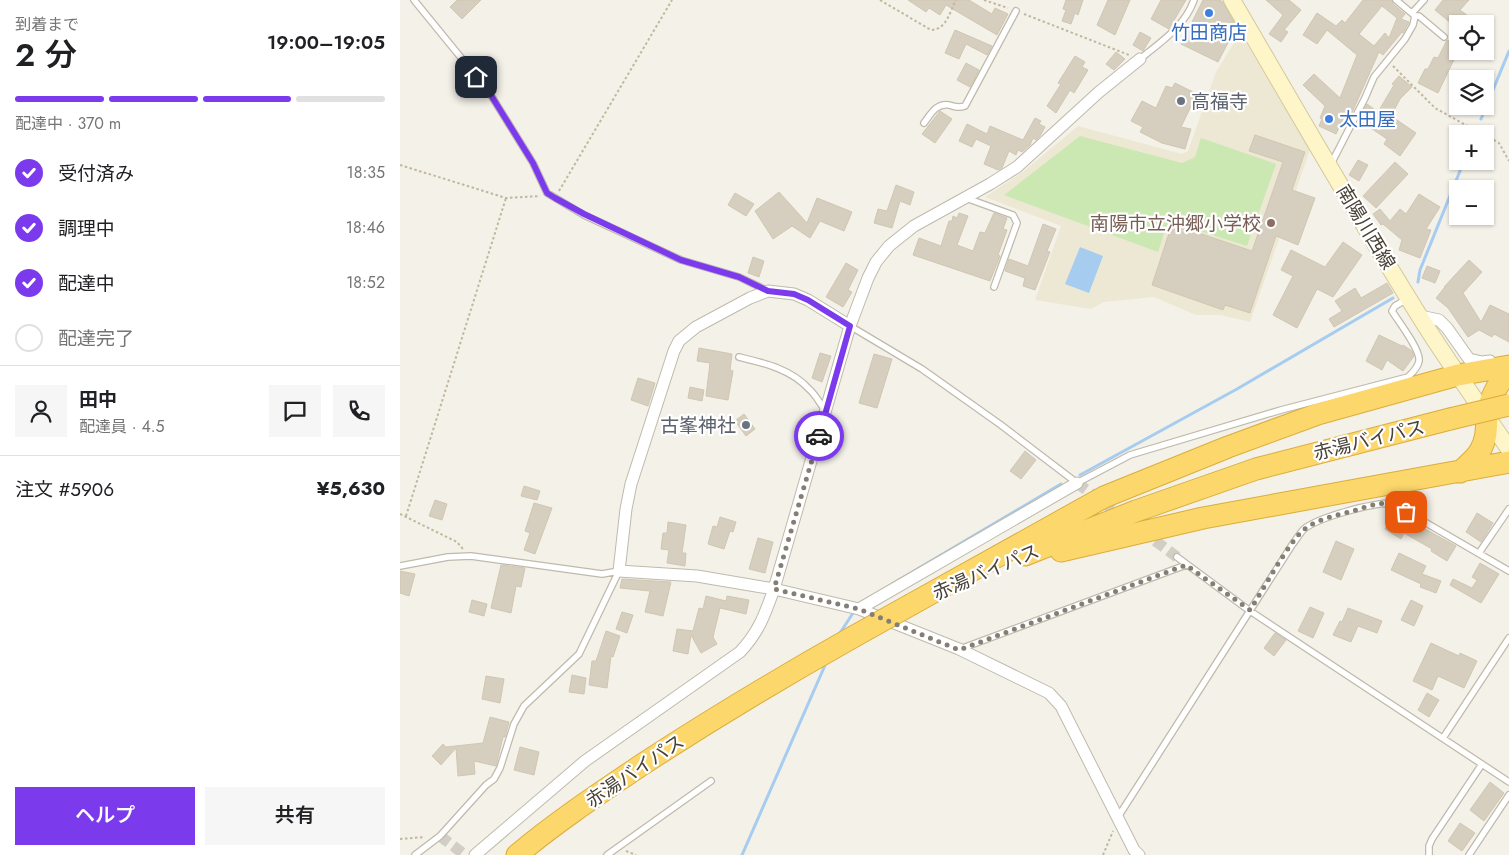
<!DOCTYPE html>
<html lang="ja">
<head>
<meta charset="utf-8">
<style>
  :root { --surface:#fff; --page:#f6f6f6; --text:#202124; --muted:#757577; --line:#e0e0e0; --accent:#7c3aed }
  body { margin:0; font-family:Jost,"Noto Sans JP",sans-serif; background:var(--page); color:var(--text); height:100vh; display:flex; flex-direction:column; font-size:19px; white-space:nowrap }
  * { box-sizing:border-box; margin:0 }
  p { font-size:16px; color:var(--muted) }
  .icon { flex:none; width:28px; height:28px; fill:none; stroke:currentColor; stroke-width:2; stroke-linecap:round; stroke-linejoin:round }
  .map { position:relative; flex:1; overflow:hidden }
  .panel { display:flex; flex-direction:column; background:var(--surface); width:400px }
  .panel>* { flex:none }
  .fabs { position:absolute; left:1049px; top:15px; display:grid; gap:10px }
  .fabs a { display:grid; place-items:center; width:45px; height:45px; border-radius:0px; background:var(--surface); box-shadow:0 1px 4px #0004; font-size:25px }
  .pin { position:absolute; display:grid; place-items:center; width:42px; height:42px; color:#fff; margin:-21px; border-radius:10px; box-shadow:0 2px 8px #0006 }
  .courier { position:absolute; display:grid; place-items:center; width:50px; height:50px; margin:-25px; border:4px solid #7c3aed; border-radius:50%; background:#fff; color:#222; box-shadow:0 1px 6px #0007 }
  .summary em { font-style:normal; font-weight:600 }
  .summary div { display:flex; flex-direction:column-reverse }
  .summary { display:flex; align-items:center; justify-content:space-between; height:85px; padding:0 15px }
  h1 { font-size:32px; font-weight:600; line-height:38px }
  .bar { display:grid; grid-template-columns:repeat(4,1fr); gap:8px 5px; align-content:center; height:60px; padding:0 15px }
  .bar i { height:6px; border-radius:4px; background:var(--line) }
  .bar .active { background:var(--accent) }
  .bar p { grid-column:span 4 }
  .line { display:flex; align-items:center; gap:12px; padding:0 15px; border-top:1px solid var(--line) }
  .line div { flex:1 }
  .round { display:grid; place-items:center; flex:none; width:52px; height:52px; border-radius:0px; background:var(--page) }
  ol { padding:0 15px; list-style:none }
  li { display:flex; align-items:center; gap:15px; height:55px }
  li p { margin-inline-start:auto }
  li .icon { padding:5px; border-radius:50%; background:var(--accent); color:#fff; stroke-width:4 }
  li:last-child { color:var(--muted) }
  li i { width:28px; height:28px; border:2px solid var(--line); border-radius:50% }
  .primary-button { display:flex; gap:10px; margin-top:auto; padding:10px 15px }
  .primary-button a { flex:1; height:58px; border-radius:0px; background:var(--accent); color:#fff; font-size:20px; font-weight:600; line-height:58px; text-align:center }
  .primary-button a+a { background:var(--page); color:var(--text) }
  main { display:flex; flex:1; min-height:0 }
  .map>svg:first-child { display:block }
  .education { fill:#ede8d3 }
  .green { fill:#cbe8b2 }
  .water { fill:#a6ccf0 }
  .lines { fill:none; stroke-linecap:round; stroke-linejoin:round }
  .stream { stroke:#a6ccf0; stroke-width:3 }
  .building { fill:#d6cebe; stroke:#d0c7b1; fill-rule:evenodd }
  .minor-tunnel { stroke:#d2cec5; stroke-width:11; stroke-dasharray:11 5.5; stroke-linecap:butt }
  .service-casing { stroke:#bfbaab; stroke-width:8 }
  .minor-casing { stroke:#bfbaab; stroke-width:13 }
  .secondary-casing { stroke:#d3c899; stroke-width:18 }
  .motorway-casing { stroke:#dbad3b; stroke-width:23 }
  .path { stroke:#c1b79c; stroke-width:2; stroke-dasharray:2.5 2.5; stroke-linecap:butt }
  .service { stroke:#fff; stroke-width:5.5 }
  .minor { stroke:#fff; stroke-width:11 }
  .secondary { stroke:#fef5c9; stroke-width:16 }
  .motorway { stroke:#fcd76c; stroke-width:21 }
  .motorway-bridge-casing { stroke:#dbad3b; stroke-width:23; stroke-linecap:butt }
  .motorway-bridge { stroke:#fcd76c; stroke-width:21 }
  .done { stroke:#847f75; stroke-width:5; stroke-dasharray:0 9 }
  .route { stroke:#7c3aed; stroke-width:6 }
  .shop-dot { fill:#3f7fe0; stroke:#fff; stroke-width:2 }
  .worship-dot { fill:#6b7280; stroke:#fff; stroke-width:2 }
  .education-dot { fill:#8d6e63; stroke:#fff; stroke-width:2 }
  .labels { text-anchor:middle; dominant-baseline:central; stroke-width:4.5; stroke-linejoin:round; paint-order:stroke }
  .shop-label { font-size:19px; fill:#366cbe; stroke:#fff }
  .worship-label { font-size:19px; fill:#5b616d; stroke:#fff; text-anchor:start }
  .education-label { font-size:19px; fill:#785e54; stroke:#fff; text-anchor:end }
  .street-label { font-size:19px; fill:#484237; stroke:#fff }
</style>
</head>
<body>
<main>
<section class="panel">
<div class="summary"><div><h1>2 分</h1><p>到着まで</p></div><em>19:00–19:05</em></div>
<div class="bar"><i class="active"></i><i class="active"></i><i class="active"></i><i></i><p>配達中 · 370 m</p></div>
<ol>
<li><svg class="icon" aria-label="check" viewBox="0 0 24 24"><path d="M5 12l5 5 9-10"/></svg>受付済み<p>18:35</p></li>
<li><svg class="icon" aria-label="check" viewBox="0 0 24 24"><path d="M5 12l5 5 9-10"/></svg>調理中<p>18:46</p></li>
<li><svg class="icon" aria-label="check" viewBox="0 0 24 24"><path d="M5 12l5 5 9-10"/></svg>配達中<p>18:52</p></li>
<li><i></i>配達完了</li>
</ol>
<div class="line" style="height:90px"><a class="round"><svg class="icon" aria-label="person" viewBox="0 0 24 24"><circle cx="12" cy="8" r="4"/><path d="M4 21q1-7 8-7t8 7"/></svg></a><div><b>田中</b><p>配達員 · 4.5</p></div><a class="round"><svg class="icon" aria-label="chat" viewBox="0 0 24 24"><path d="M4 5h16v11H9l-5 4z"/></svg></a><a class="round"><svg class="icon" aria-label="phone" viewBox="0 0 24 24"><path d="M5 4h4l2 5-3 2q2 4 5 5l2-3 5 2v4C11 20 4 13 5 4z"/></svg></a></div>
<div class="line" style="height:65px"><div>注文 #5906</div><b>¥5,630</b></div>
<div class="primary-button"><a>ヘルプ</a><a>共有</a></div>
</section>
<div class="map">
<svg width="1109" height="855" viewBox="0 0 1109 855">
  <rect width="100%" height="100%" fill="#f4f1e9"/>
  <path class="education" d="M840,33L910,150L850,322L821,315H796L754,297L704,302L691,309L635,300L661,226L585,197L624,171L678,126L782,154L788,151L816,72Z"/>
  <path class="green" d="M680,136L782,163L795,157L801,138L876,164L847,246L768,221L758,252L604,195Z"/>
  <path class="water" d="M680,247L703,256L689,293L665,284Z"/>
  <g class="lines">
    <path class="stream" d="M1081,119L1109,51
      M1018,282L1020,270L1064,161
      M680,475L837,389L993,298
      M492,584L661,484
      M440,633L453,613
      M342,855L426,663"/>
  </g>
  <path class="building" d="M57,0H81L62,19L50,7Z
    M508,0H569L592,14L595,8L608,14L597,35L546,5L540,15L529,8L526,12Z
    M666,0H683L678,15L675,13L671,24L662,21L666,10L663,9Z
    M708,0H730L715,35L697,25Z
    M761,0H786L769,29L751,19Z
    M803,0H820L823,2L835,24L824,31L832,35L818,62L781,44Z
    M866,0H889L901,10L884,30L888,32L881,42L869,34L883,15Z
    M963,0H991L993,4L1005,14L1001,19L1009,22L1003,33L1002,32L983,55L979,52L950,117L945,115L936,134L919,126L922,119L920,118L925,106L903,85L914,74L940,98L957,55L927,30L917,44L903,35L917,13L936,26L942,20L945,23ZM982,6L997,18L989,38L985,33L974,46L959,34Z
    M1043,0H1069L1060,10L1079,24H1052L1035,10Z
    M555,30L592,46L587,55L566,44L559,59L545,53Z
    M740,32L751,38L743,51L733,45Z
    M1047,40L1058,45V51L1038,93L1018,83L1025,69H1028L1034,57L1038,58Z
    M716,52L725,59L714,70L706,64Z
    M675,56L685,62L682,67L688,70L674,93L670,90L656,113L647,106L661,84L658,83Z
    M566,63L579,70L570,87L557,80Z
    M999,76L1012,87L1000,99L991,116L1016,133L1000,156L984,144L987,139L959,120L967,104L978,112L994,85L992,84Z
    M775,83L797,94L781,127L791,129L785,149L762,143L740,132L743,127L731,121L742,101L756,108L766,86L772,88Z
    M540,111L552,119L535,143L522,134Z
    M635,118L641,121L639,124L645,127L640,136L636,140L633,138L630,145L622,152L618,150L616,155L609,151L602,168L598,170L584,164L591,146L576,139L572,147L559,141L567,124L587,134L590,126L623,140Z
    M855,135L905,152L892,190L915,198L898,245L876,236L850,313L825,305L823,310L752,285L772,224L852,251L883,162L849,151Z
    M958,160L968,165L959,181L949,175Z
    M995,162L1008,174L976,208L963,196Z
    M496,185L514,192L510,205L500,201L492,228L474,223L478,209L487,211Z
    M379,192L407,223L417,198L452,212L444,231L420,221L410,238L392,226L373,239L355,211Z
    M335,193L354,204L346,216L328,205Z
    M1019,194L1040,207L1026,229L1031,230L1020,258L999,250L1002,240L983,224L981,225L973,214L980,209L990,221L1000,209L1006,214Z
    M559,213L568,216L557,245L573,251L580,232L585,233L594,213L607,218L603,229L607,230L598,255L600,256L590,281L513,255L519,238L541,246L549,221H552L553,216L557,218Z
    M643,224L656,229L647,251L650,252L635,290L623,286L625,278L605,271L609,259L628,266Z
    M943,242L962,255L933,297L917,289L897,328L873,315L893,276L881,270L891,250L925,267Z
    M353,257L364,261L359,277L348,273Z
    M1069,260L1082,272L1063,293L1081,322L1090,305L1109,314V342L1094,334L1092,337L1079,330L1068,337L1048,308L1036,298L1045,287H1044Z
    M446,263L458,270L448,290L452,292L443,307L426,297Z
    M1027,266L1040,271L1035,283L1022,278Z
    M987,283L993,293L934,327L929,319L942,311L935,301L955,288L961,298Z
    M979,335L1002,346L1003,345L1012,351L1014,356L1003,371L987,360L982,370L966,361Z
    M299,348L332,354L330,370L333,371L328,400L306,396L310,363L297,361Z
    M420,353L431,356L422,382L412,378Z
    M474,354L492,359L477,408L459,403Z
    M238,378L255,383L248,406L231,400Z
    M290,387L304,390L302,401L288,398Z
    M344,414L355,429L346,436L335,421Z
    M625,451L636,460L621,479L610,471Z
    M124,486L140,491L137,500L121,496Z
    M35,500L47,504L42,520L29,516Z
    M134,503L152,508L135,554L124,550L130,533L125,531Z
    M995,513L1015,526L1016,524L1056,546L1047,561L1031,551L1032,549L1004,533L1001,539L985,529Z
    M1077,513L1093,523L1081,542L1066,532Z
    M320,517L336,522L333,532L330,531L324,549L308,544L313,526L317,527Z
    M268,522L286,525L282,553H286L285,566L267,563L269,550L261,549L263,533H267Z
    M358,538L373,542L365,573L349,569Z
    M936,541L954,549L941,580L923,572Z
    M999,553L1026,566L1022,574L1041,581L1036,593L1020,587L1021,584L991,570Z
    M1080,563L1099,574L1081,603L1050,585L1053,579L1072,588L1077,580L1072,577Z
    M101,565L125,568L121,587L116,586L111,613L91,608Z
    M0,571L15,574L9,596L0,593Z
    M222,579L271,582L263,616L245,612L250,591L220,588Z
    M306,596L326,601L327,596L349,600L346,614L320,608L313,637L317,644L301,653L291,635L288,654L273,651L277,629L293,631L299,608L303,609Z
    M72,600L87,604L84,616L69,612Z
    M1011,600L1023,606L1014,626L1001,620Z
    M910,607L924,613L913,638L898,631Z
    M948,608L982,621L977,633L958,626L951,642L933,635L940,621L942,622Z
    M222,612L233,615L227,633L216,629Z
    M206,631L220,636L213,657L211,656L207,688L189,685L192,661H196Z
    M875,633L886,640L874,656L864,648Z
    M1031,643L1059,656L1060,653L1077,661L1064,688L1038,676L1032,690L1013,681Z
    M172,675L186,678L184,694L169,692Z
    M86,676L104,679L100,703L82,699Z
    M1027,693L1039,700L1029,717L1018,710Z
    M90,717L109,722L105,737H103L96,766L74,761L75,774L58,776L56,748L41,765L32,756L43,744L46,747L83,743Z
    M120,747L139,752L134,775L114,770Z
    M1090,782L1104,793L1084,821L1070,810Z
    M1060,823L1075,833L1062,851L1048,841Z"/>
  <g class="lines">
    <path class="minor-tunnel" d="M677,483L723,517
      M742,531L777,557
      M40,836L65,855"/>
    <defs>
      <path id="service" d="M14,0L89,92L133,163L147,193L184,215L281,260L339,277L366,290
        M1012,13L1024,0
        M1015,16H1019L1044,37
        M740,59C761,42 785,26 794,0
        M524,123C531,114 536,103 549,105C555,107 559,108 565,106L616,11
        M931,164L965,98L974,77L1005,39L1013,25L1015,16L996,0
        M566,198L613,215L617,223L594,287
        M450,326L522,369L601,425L677,483L730,455L881,410L1008,377C1012,373 1018,368 1019,361C1021,350 998,321 992,311L995,306L1007,299
        M339,357C364,363 391,369 409,389C416,395 420,404 426,411
        M1079,553L1109,509
        M777,557L850,611L1109,782
        M0,566L48,557L71,556L202,574L219,571
        M560,649L786,565
        M1043,738L1109,638
        M718,817L892,545C896,540 900,533 904,529C919,517 972,503 992,503L1109,571
        M15,855L40,836L86,785L94,779L100,768L114,724L124,706L179,654L219,571
        M207,855L311,781
        M1029,855V846L1032,839L1082,764
        M1069,855L1109,795"/>
      <path id="minor" d="M1020,316L1039,320L1047,328L1069,359L1082,362L1090,361
        M450,326L408,300L394,294L368,291L350,298L296,327L279,341L274,351L231,484L226,509L219,571L297,576L374,589L459,609L559,649L649,693L661,706L734,850L739,855
        M459,609L677,483
        M75,855L185,761L340,652C359,632 365,614 374,589L450,326L468,278L476,262L489,246L514,226L590,184L617,167L699,92L740,59"/>
      <path id="secondary" d="M832,0C894,106 955,213 1020,317C1048,362 1079,405 1109,449"/>
      <path id="motorway" d="M1060,472C1067,465 1077,458 1081,449C1087,437 1086,430 1087,418C1088,402 1097,383 1109,372
        M661,551L803,518L1109,462
        M625,555L736,511L856,469L1050,419
        M512,604L704,497L828,447L918,414L1058,375L1109,366
        M117,855C156,822 200,793 243,764C312,719 382,677 453,637"/>
    </defs>
    <use href="#service" class="service-casing"/>
    <use href="#minor" class="minor-casing"/>
    <use href="#secondary" class="secondary-casing"/>
    <use href="#motorway" class="motorway-casing"/>
    <path class="path" d="M480,0L531,30C547,29 549,13 556,0
      M584,0L608,8
      M624,14L729,55
      M993,66L1035,108L1082,134
      M1085,135L1099,143L1109,161
      M0,165L106,198L140,196
      M159,191L272,0
      M0,514L57,542L63,549
      M6,516L106,198
      M0,839L25,837
      M226,851L236,855
      M703,855L713,831"/>
    <use href="#service" class="service"/>
    <use href="#minor" class="minor"/>
    <use href="#secondary" class="secondary"/>
    <use href="#motorway" class="motorway"/>
    <defs>
      <path id="motorway-bridge" d="M1050,419L1109,405
        M453,637L512,604"/>
    </defs>
    <use href="#motorway-bridge" class="motorway-bridge-casing"/>
    <use href="#motorway-bridge" class="motorway-bridge"/>
  </g>
  <g class="lines">
    <path class="done" d="M419,436L374,589L459,609L559,650L786,565L850,610C862,592 890,539 906,528C920,518 939,515 956,510C979,503 984,499 1006,512"/>
    <path class="route" d="M76,77L89,92L133,163L147,193L155,198L184,214L281,260L339,277L368,291L394,294L408,300L450,326L419,436"/>
  </g>
  <g class="shop-dot">
    <circle cx="809" cy="13" r="5"/>
    <circle cx="929" cy="119" r="5"/>
  </g>
  <g class="worship-dot">
    <circle cx="781" cy="101" r="5"/>
    <circle cx="346" cy="425" r="5"/>
  </g>
  <circle class="education-dot" cx="871" cy="223" r="5"/>
  <g class="labels">
    <g class="shop-label">
      <text x="809" y="32">竹田商店</text>
      <text x="939" y="119" text-anchor="start">太田屋</text>
    </g>
    <g class="worship-label">
      <text x="791" y="101">高福寺</text>
      <text x="336" y="425" text-anchor="end">古峯神社</text>
    </g>
    <g class="education-label">
      <text x="861" y="223">南陽市立沖郷小学校</text>
    </g>
    <g class="street-label">
      <text transform="translate(966 227) rotate(59)">南陽川西線</text>
      <text transform="translate(969 440) rotate(-14)">赤湯バイパス</text>
      <text transform="translate(586 572) rotate(-23)">赤湯バイパス</text>
      <text transform="translate(235 771) rotate(-34)">赤湯バイパス</text>
    </g>
  </g>
</svg>
<div class="fabs">
<a><svg class="icon" aria-label="locate" viewBox="0 0 24 24"><circle cx="12" cy="12" r="6"/><path d="M12 2v4M12 18v4M2 12h4M18 12h4"/></svg></a>
<a><svg class="icon" aria-label="layers" viewBox="0 0 24 24"><path d="M12 4l9 5-9 5-9-5zM3 14l9 5 9-5"/></svg></a>
<a>+</a>
<a>−</a>
</div>
<div class="pin" style="left:1006px;top:512px;background:#ea580c"><svg class="icon" aria-label="bag" viewBox="0 0 24 24"><path d="M5 8h14l-1 12H6zM9 8a3 3 0 0 1 6 0"/></svg></div>
<div class="pin" style="left:76px;top:77px;background:#1f2937"><svg class="icon" aria-label="home" viewBox="0 0 24 24"><path d="M3 11l9-7 9 7M6 9v11h12V9"/></svg></div>
<div class="courier" style="left:419px;top:436px"><svg class="icon" aria-label="car" viewBox="0 0 24 24"><path d="M5 17H2v-5l4-1 3-4h7l3 4 3 1v5h-3M9 17h6M6 11h13"/><circle cx="7" cy="17" r="2"/><circle cx="17" cy="17" r="2"/></svg></div>
</div>
</main>
</body>
</html>
